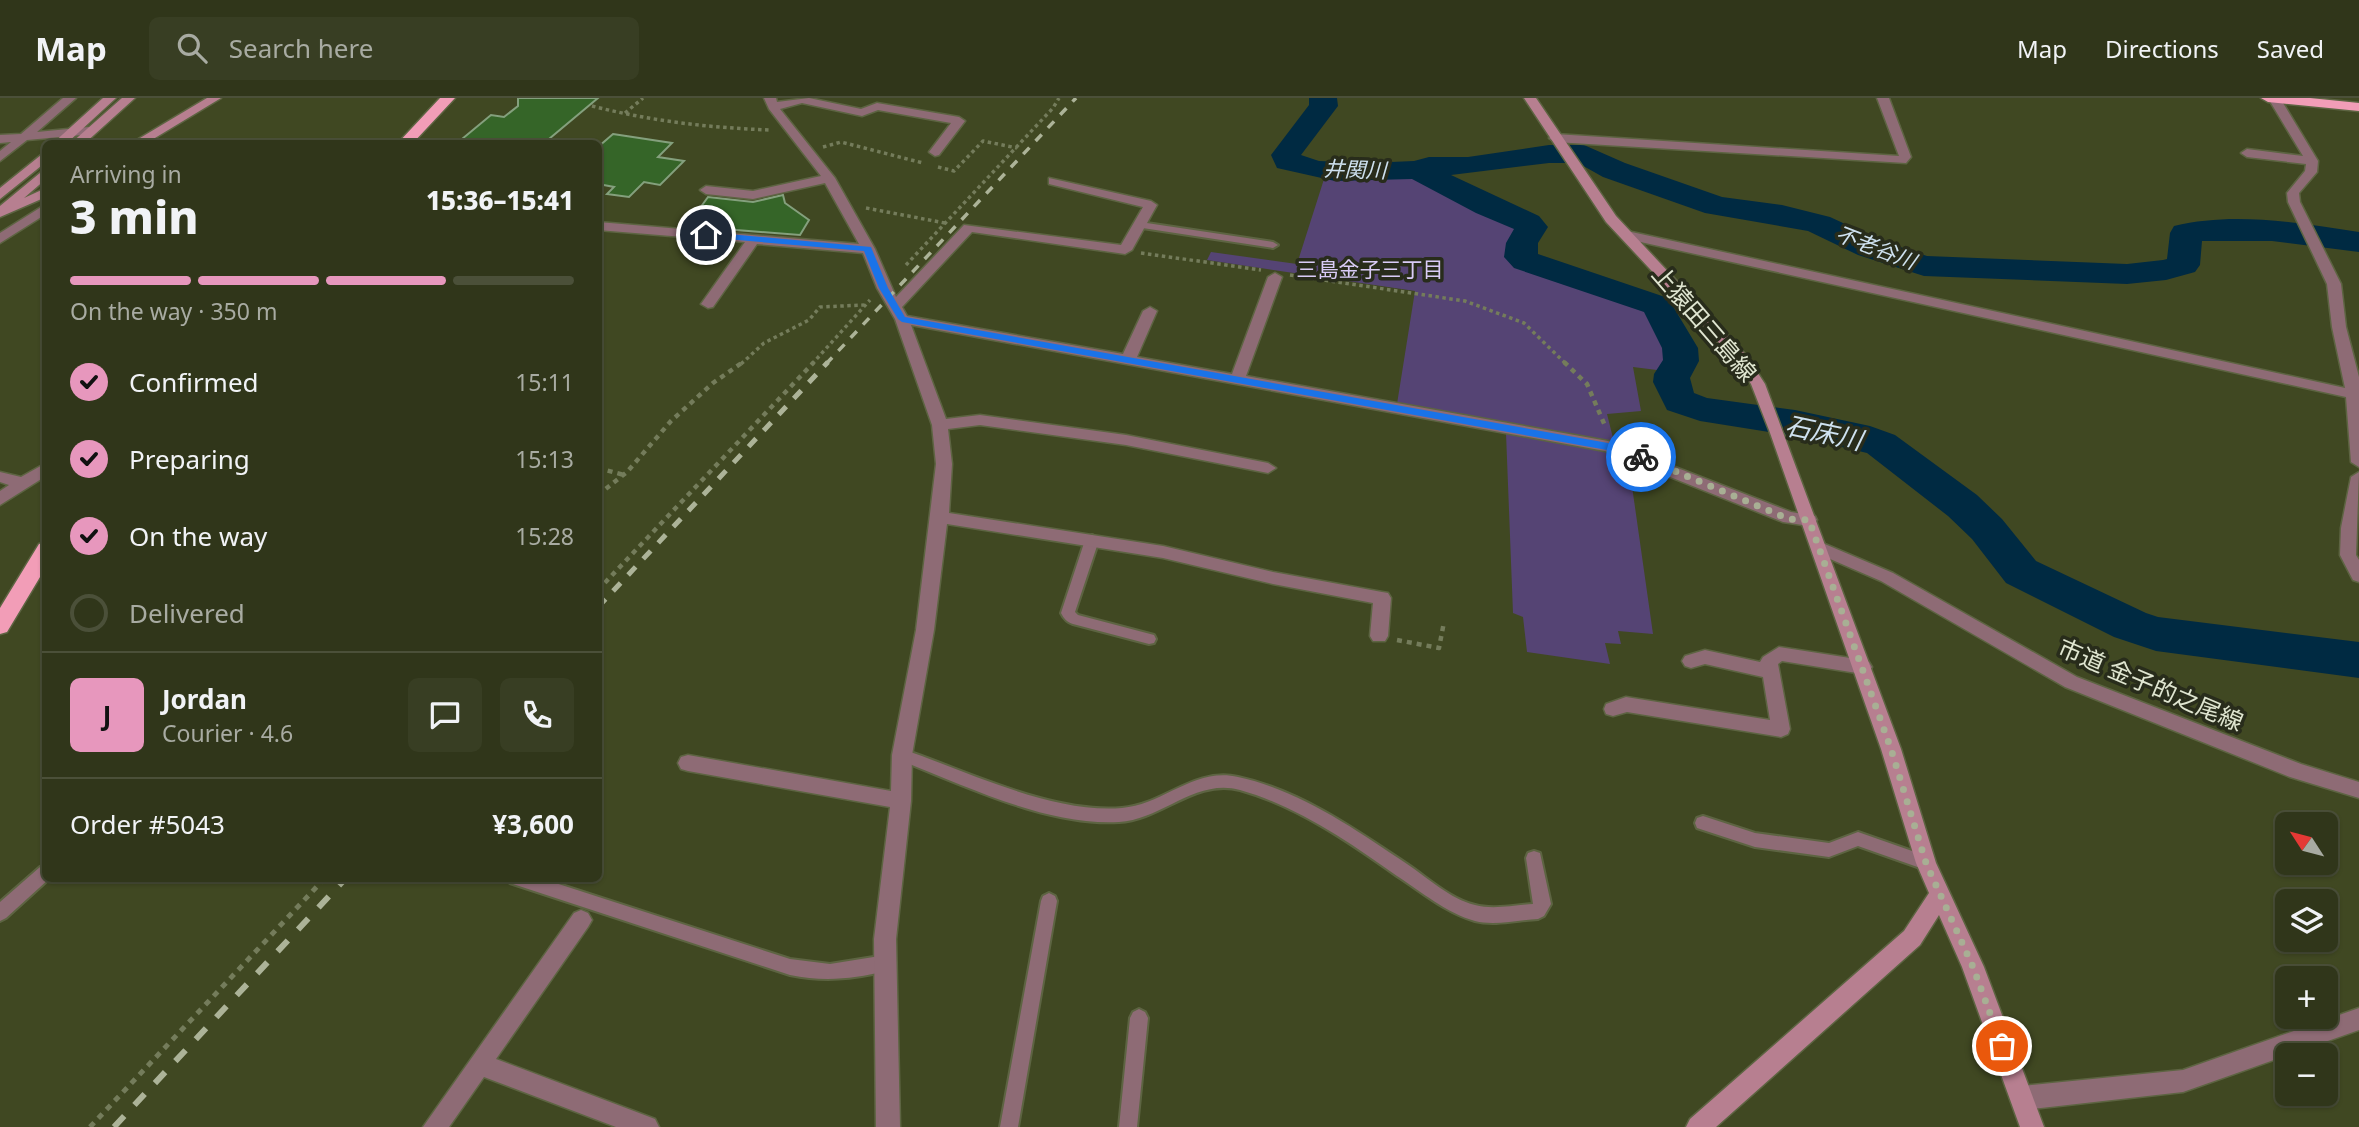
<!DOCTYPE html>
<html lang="en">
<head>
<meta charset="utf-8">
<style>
  :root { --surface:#30361a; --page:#383e23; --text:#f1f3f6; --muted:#a8aba2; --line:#4b5039; --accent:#e797bd }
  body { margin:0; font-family:"Noto Sans","Noto Sans JP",sans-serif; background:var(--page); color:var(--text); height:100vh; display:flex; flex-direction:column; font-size:26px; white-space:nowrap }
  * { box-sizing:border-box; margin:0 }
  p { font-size:23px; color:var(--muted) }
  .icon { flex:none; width:38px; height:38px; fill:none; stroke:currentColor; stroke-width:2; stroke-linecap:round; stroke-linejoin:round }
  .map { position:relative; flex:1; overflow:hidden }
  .side { position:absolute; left:42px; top:42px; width:560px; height:742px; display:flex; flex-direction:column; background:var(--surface); border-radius:10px; box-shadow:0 2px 5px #0004,0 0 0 2px var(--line) }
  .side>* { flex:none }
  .needle { width:46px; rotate:306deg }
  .controls { position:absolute; left:2275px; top:714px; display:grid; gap:14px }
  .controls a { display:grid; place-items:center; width:63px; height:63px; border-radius:10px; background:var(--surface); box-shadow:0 2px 5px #0004,0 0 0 2px var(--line); font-size:35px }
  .pin { position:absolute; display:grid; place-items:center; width:60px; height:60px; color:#fff; margin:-30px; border:4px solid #fff; border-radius:50%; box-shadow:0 2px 7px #0007 }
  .courier { position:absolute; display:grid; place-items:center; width:70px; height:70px; margin:-35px; border:5px solid #1a73e8; border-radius:50%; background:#fff; color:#222; box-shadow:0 2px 9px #0007 }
  .head em { font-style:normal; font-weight:800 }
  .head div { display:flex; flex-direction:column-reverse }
  .head { display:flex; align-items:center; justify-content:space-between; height:119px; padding:0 28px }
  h1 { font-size:46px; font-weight:800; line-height:52px }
  .bar { display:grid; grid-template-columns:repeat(4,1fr); gap:10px 7px; align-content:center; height:84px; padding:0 28px }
  .bar i { height:9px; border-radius:5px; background:var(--line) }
  .bar .selected { background:var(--accent) }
  .bar p { grid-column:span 4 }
  .line { display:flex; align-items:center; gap:18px; padding:0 28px; border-top:2px solid var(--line) }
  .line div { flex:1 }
  .round { display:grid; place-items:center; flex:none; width:74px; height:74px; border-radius:10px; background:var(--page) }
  ol { padding:0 28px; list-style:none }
  li { display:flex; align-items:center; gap:21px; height:77px }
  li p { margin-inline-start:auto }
  li .icon { padding:7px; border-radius:50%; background:var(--accent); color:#111; stroke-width:4 }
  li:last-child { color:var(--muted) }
  li i { width:38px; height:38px; border:4px solid var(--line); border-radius:50% }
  header { display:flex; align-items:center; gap:42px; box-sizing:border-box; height:98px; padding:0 35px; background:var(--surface); border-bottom:2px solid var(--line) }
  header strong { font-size:33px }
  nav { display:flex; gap:38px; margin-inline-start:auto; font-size:24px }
  .search { width:490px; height:63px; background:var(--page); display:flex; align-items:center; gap:18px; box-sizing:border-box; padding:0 24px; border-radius:10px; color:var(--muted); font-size:26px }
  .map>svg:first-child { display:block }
  .green { fill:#554474 }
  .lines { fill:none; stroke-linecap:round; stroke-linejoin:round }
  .river { fill:#002a42; fill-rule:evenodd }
  .building { fill:#356528; stroke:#84a07d; stroke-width:2 }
  .lane-casing { stroke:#5d6442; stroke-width:4 }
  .street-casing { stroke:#5d6442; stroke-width:3 }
  .secondary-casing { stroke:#5d6442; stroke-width:3 }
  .highway-casing { stroke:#5d6442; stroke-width:3 }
  .path-far2 { stroke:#747c5b; stroke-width:3.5; stroke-dasharray:3.5 3.5; stroke-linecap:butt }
  .path-far1 { stroke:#747c5b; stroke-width:4.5; stroke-dasharray:5 5; stroke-linecap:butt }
  .path { stroke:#747c5b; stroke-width:5; stroke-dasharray:6 6; stroke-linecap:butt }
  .lane { fill:#8e6b75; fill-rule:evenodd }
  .street { fill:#8e6b75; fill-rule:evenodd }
  .secondary { fill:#b77f90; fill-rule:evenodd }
  .highway { fill:#f29db7; fill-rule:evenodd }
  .rail-far2 { stroke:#acb398; stroke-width:3.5; stroke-dasharray:9 9; stroke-linecap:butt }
  .rail-far1 { stroke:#acb398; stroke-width:5; stroke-dasharray:11 11; stroke-linecap:butt }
  .rail { stroke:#acb398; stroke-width:6; stroke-dasharray:15 15; stroke-linecap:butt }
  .route { fill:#1a73e8 }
  .done { stroke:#a8af94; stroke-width:7; stroke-dasharray:0 12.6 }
  .labels { text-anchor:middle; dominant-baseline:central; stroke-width:7; stroke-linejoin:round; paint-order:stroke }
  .far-water-label { font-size:21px; font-style:italic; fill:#cfe2f0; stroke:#282c1b }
  .far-neighbourhood-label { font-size:21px; fill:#d9cbf6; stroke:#282c1b }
  .street-label { font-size:24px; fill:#e0e6d1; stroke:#282c1b }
  .water-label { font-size:26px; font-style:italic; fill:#cfe2f0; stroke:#282c1b }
</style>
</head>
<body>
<header>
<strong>Map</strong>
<div class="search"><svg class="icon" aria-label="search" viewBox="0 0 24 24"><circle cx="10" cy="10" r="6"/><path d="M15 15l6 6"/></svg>Search here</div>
<nav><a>Map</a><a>Directions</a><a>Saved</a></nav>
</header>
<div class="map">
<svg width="2359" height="1029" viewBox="0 0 2359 1029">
  <rect width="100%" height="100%" fill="#404822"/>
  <path class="green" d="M1417,77L1462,100L1519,123L1524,128L1514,158L1522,167L1649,210C1660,220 1676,241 1673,257C1672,262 1667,268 1665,273L1633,269L1641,313L1607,316L1614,344L1629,367L1653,536L1618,533L1621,546L1605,545L1610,566L1527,554L1523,519L1513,515L1506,335L1397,306L1415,193L1207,162L1211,154L1297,166L1325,78Z"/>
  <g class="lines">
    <path class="river" d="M1309,0H1337L1338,8L1301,57L1319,63L1368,65L1414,63L1429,59H1468L1549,47H1584L1625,65L1722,99L1782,107L1830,119L1882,143L1927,158L2127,166L2163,162L2167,161L2170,135L2174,128C2234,113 2299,125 2359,134V154L2272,143H2202L2200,167L2195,174L2166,182L2127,186L1924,178L1858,157L1808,133L1705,115L1603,79L1578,65H1549L1451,77L1539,118L1548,129L1538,145V156L1668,200L1698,250L1699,263L1690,280L1694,295L1707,300L1795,312L1870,328L1895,337L1977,397L2002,421L2036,463L2146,515L2158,519L2359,544V580L2156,553L2114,539L2006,485L1972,441L1948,418L1867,355L1795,338L1700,323L1667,312L1653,284L1654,276L1663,262L1662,250L1644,214L1514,170L1504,159L1506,145L1514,131L1476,115L1412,81L1335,83L1277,70L1271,57L1309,7Z"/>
  </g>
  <path class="building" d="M518,0H598L543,46H456L491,17L504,19L518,8Z
    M613,36L672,45L658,59L684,63L660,87L644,84L629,99L607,96L614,89L598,86V49Z
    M783,97L785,105L809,122L800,137L712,130L714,126L690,124L708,99L753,104Z"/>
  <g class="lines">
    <defs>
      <path id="lane" d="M1140,124L1273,144L1278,147L1273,150L1136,129V125Z
        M1092,437L1099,442L1075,514L1078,517L1154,537L1156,541L1154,545L1149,546L1073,526C1067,524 1064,521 1061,515L1085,442Z
        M902,651C967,673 1052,716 1122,710C1163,707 1194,669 1238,679C1299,692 1355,731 1407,766C1428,780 1450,801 1475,807C1493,812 1515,807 1533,806L1526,760L1528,755L1534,753L1540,755L1551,806L1544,818L1538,821C1518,822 1494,828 1475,823C1446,815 1422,794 1397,778C1349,744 1297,708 1240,692C1195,680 1162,722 1119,724C1046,728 964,687 897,661L894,657L897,653Z
        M1703,718L1755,735L1829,745L1858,734L1932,760L1934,765L1932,770L1926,772L1858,748L1829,759L1755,749L1697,730L1695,725L1697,720Z
        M46,767V780H50L6,820L0,823V804L40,769Z
        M508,780H540L790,861L830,866L886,857L892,859L895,865L892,871L886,873C853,881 824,884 790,877L516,787L510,785Z
        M1049,795L1055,798L1057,803L1018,1029H1000L1041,803L1043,798Z
        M1139,911L1145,914L1148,920L1137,1029H1119L1130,920L1133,914Z"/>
      <path id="street" d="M63,0H76L37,34L89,29L93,30V36L27,42L0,63V53L11,44L0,45V37L21,36Z
        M764,0H776L777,4L809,0L861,11L877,5L959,19L965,23L939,57L935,58L929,54L951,25L878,12L862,18L802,5L780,11L835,80L875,151L896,199L964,127L1121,147L1143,109L1049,86V80L1151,103L1157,107L1132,152L1125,156L972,134L902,209L907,218L1123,256L1143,213L1150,209L1157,213L1137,259L1232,276L1268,179L1275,175L1282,179L1246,278L1608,343L1791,414L1815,418L1817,422L1809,428L1783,424L1605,353L911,227L946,321L980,317L1126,337L1268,365L1276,370L1268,375L1126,347L980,327L948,331L952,366L949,415L1163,448L1273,474L1382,494L1388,495L1391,500L1388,538L1385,543H1373L1370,538L1373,505L1273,486L1163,460L947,426L934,532L912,657L911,703L896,841L900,1029H876L874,841L890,709L688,673L681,671L678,665L681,659L688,657L891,693L892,657L916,532L936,366L932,327L895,221L877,190L863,155L757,146L713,209L708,210L701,206L745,144L598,132V124L859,146L825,85L753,101L706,96L700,92L706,88L753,93L821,78L769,11Z
        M1877,0H1889L1911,59L1906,65L1555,44L1549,40L1555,36L1899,58Z
        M2268,0H2280L2318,63L2317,74L2299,95L2300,104L2341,186L2346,229L2359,279V369L2351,364L2346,299L1627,141L1620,137L1627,133L2345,290L2332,229L2327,186L2288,104L2287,95L2305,73L2306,66L2247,59L2241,55L2247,51L2303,58Z
        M46,106V116L0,145V135Z
        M46,365V378L0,407V393L9,387L0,384V374L21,379Z
        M2359,374L2356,457L2359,462V484L2353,482L2340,457L2341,430L2351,379Z
        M1820,444L1893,475L2077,579L2301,666L2359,684V700L2290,679L2065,589L1881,483L1814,454L1812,450Z
        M1779,549L1863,562L1869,564L1872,569L1869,574L1863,576L1782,563L1778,566L1790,631L1788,636L1781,639L1627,614L1613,618L1606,616L1604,611L1606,606L1626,599L1770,622L1763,579L1705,566L1691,570L1685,568L1682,563L1685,558L1705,552L1760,564L1763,559Z
        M581,812L588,815L592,822L588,829L496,961L655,1021L659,1029H616L484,979L449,1029H423L574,815Z
        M2359,910V932L2183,994L2022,1012L2014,1008L2010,1000L2014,992L2022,988L2183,972Z"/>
      <path id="secondary" d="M103,0H116L66,46H52Z
        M122,0H135L84,46H70Z
        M207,0H221L145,46H130Z
        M1524,0H1536L1616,118L1746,257L1765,286L1901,651L1936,765L1984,869L2044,1029H2020L1962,869L1939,817L1920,847L1716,1029H1686L1690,1021L1904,833L1929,795L1916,765L1881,651L1769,332L1751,286L1736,263L1606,124Z
        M46,53V64L0,101V90Z
        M46,70V81L24,100L46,90V99L0,119V108Z"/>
      <path id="highway" d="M440,0H455L412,46H397Z
        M2261,0H2310L2359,5V13L2268,4Z
        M46,444V469L7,534L0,536V510L39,446Z"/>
    </defs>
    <use href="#lane" class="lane-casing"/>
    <use href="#street" class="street-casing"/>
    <use href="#secondary" class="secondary-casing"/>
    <use href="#highway" class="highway-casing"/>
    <path class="path-far2" d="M592,8C651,23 710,30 771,32
      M625,15L643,0
      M823,49L841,44L923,65
      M938,69L954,73L983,43L1017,50
      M866,110L945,125
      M1141,155L1261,172
      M906,167L1053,10L1059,0
      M1290,177L1465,203L1524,225L1566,266
      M598,209L602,210
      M741,266L764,245L809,222L820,209L864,207
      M812,266L870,202"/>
    <path class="path-far1" d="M1564,264L1587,286L1606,330
      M598,370L624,377
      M598,397L627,374L671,323L713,285L743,264
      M598,492L814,264
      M1397,542L1439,550L1444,524"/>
    <path class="path" d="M90,1029L325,780"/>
    <use href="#lane" class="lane"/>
    <use href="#street" class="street"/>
    <use href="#secondary" class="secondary"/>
    <use href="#highway" class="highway"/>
    <path class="rail-far2" d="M826,266L1076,0"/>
    <path class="rail-far1" d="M598,509L828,264"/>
    <path class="rail" d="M114,1029L346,780"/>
  </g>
  <path class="route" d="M706,134L871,149L888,190L905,219L1608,345L1646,359L1641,363L1607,352L902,224L898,221L879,190L864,153L703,139Z"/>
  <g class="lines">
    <path class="done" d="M1641,359L1789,421L1809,422L1891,651L1926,765L1973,869L2002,948"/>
  </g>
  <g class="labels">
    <g class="far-water-label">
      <text transform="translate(1355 71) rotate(2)">井関川</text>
      <text transform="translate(1876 149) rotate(21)">不老谷川</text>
    </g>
    <g class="far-neighbourhood-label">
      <text x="1370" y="171">三島金子三丁目</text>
    </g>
    <g class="street-label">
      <text transform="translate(1705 225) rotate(49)">上猿田三島線</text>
      <text transform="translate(2151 586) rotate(23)">市道 金子的之尾線</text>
    </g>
    <g class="water-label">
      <text transform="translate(1824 334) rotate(12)">石床川</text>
    </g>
  </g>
</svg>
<div class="controls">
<a><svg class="needle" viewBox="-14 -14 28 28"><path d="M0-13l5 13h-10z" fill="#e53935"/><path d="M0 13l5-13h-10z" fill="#a8aba2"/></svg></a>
<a><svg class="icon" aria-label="layers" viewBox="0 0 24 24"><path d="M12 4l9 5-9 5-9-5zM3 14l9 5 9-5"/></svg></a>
<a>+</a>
<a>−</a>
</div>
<div class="pin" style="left:2002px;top:948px;background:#ea580c"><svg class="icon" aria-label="bag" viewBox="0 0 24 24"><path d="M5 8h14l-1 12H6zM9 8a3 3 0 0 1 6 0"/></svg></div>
<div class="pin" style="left:706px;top:137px;background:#1f2937"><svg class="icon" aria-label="home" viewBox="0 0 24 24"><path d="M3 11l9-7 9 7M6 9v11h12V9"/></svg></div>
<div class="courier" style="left:1641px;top:359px"><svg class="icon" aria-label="bike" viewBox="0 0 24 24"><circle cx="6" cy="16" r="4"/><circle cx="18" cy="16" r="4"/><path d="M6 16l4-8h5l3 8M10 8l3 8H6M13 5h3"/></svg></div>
<section class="side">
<div class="head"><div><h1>3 min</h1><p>Arriving in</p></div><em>15:36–15:41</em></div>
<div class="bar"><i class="selected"></i><i class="selected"></i><i class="selected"></i><i></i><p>On the way · 350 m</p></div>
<ol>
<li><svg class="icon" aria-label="check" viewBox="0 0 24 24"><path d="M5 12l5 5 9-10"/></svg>Confirmed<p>15:11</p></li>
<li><svg class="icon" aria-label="check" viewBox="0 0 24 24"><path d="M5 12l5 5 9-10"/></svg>Preparing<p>15:13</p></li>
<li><svg class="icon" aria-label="check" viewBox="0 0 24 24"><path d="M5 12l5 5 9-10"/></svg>On the way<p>15:28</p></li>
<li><i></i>Delivered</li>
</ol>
<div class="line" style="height:126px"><b class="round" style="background:var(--accent);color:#111">J</b><div><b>Jordan</b><p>Courier · 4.6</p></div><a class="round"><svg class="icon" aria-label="chat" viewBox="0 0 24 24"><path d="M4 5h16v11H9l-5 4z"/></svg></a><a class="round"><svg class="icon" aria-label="phone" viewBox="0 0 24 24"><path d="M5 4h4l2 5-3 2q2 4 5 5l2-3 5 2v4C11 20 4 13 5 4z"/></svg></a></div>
<div class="line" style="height:91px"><div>Order #5043</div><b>¥3,600</b></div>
</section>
</div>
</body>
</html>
